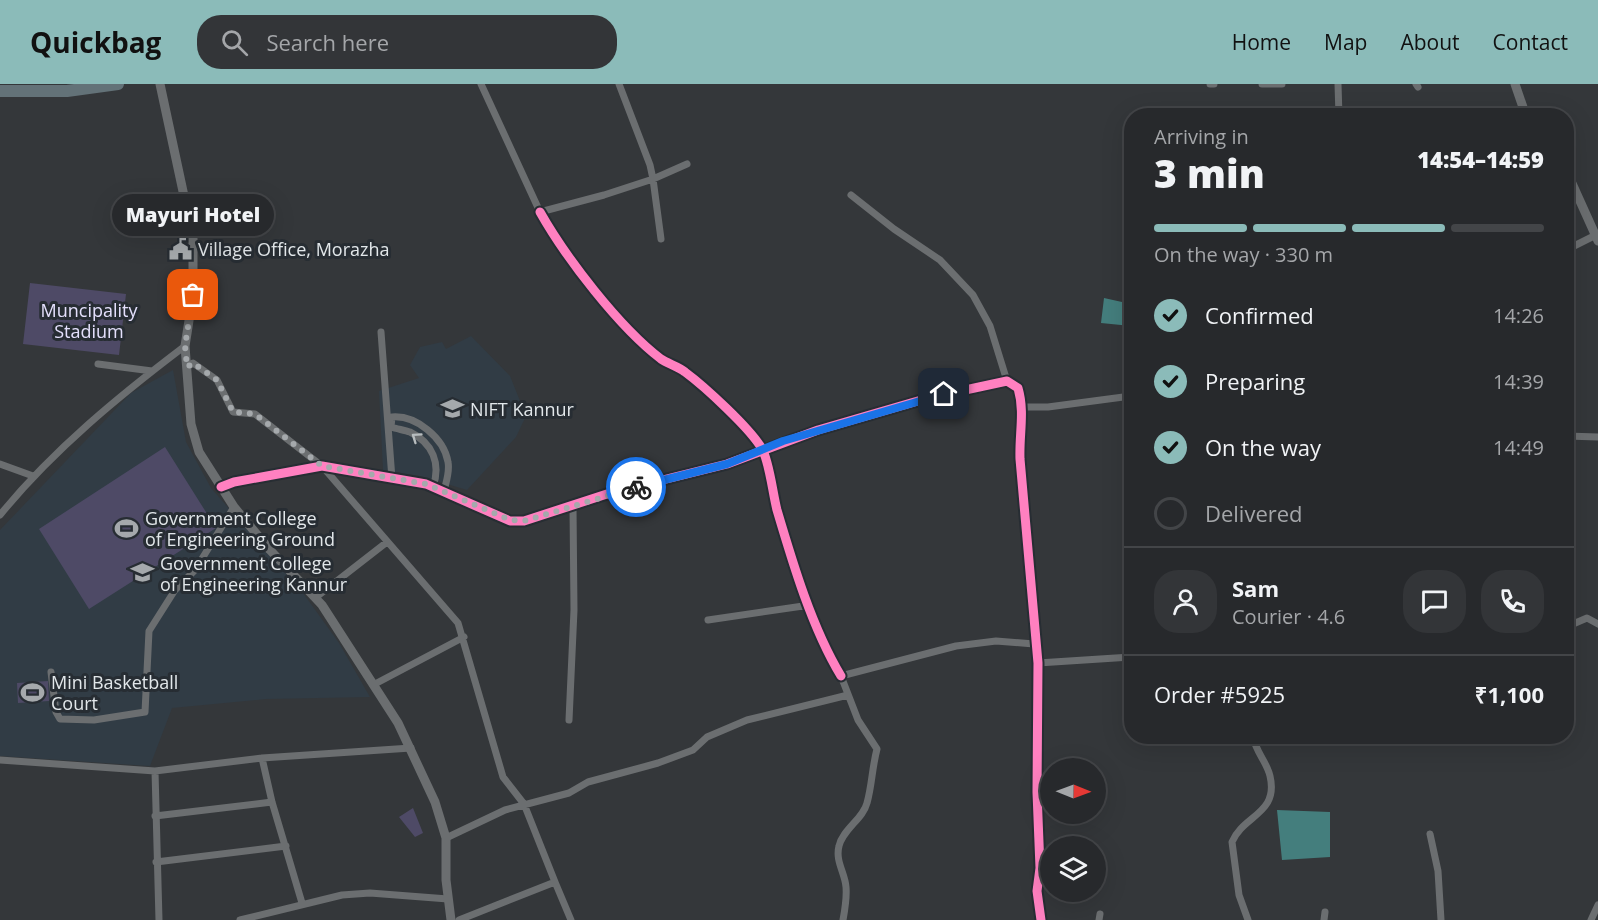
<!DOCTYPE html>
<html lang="en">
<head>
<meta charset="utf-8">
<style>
  :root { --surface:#27292c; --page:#333538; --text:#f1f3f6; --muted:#a4a6a9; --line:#434548; --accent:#8bbbb9 }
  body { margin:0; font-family:"Open Sans",sans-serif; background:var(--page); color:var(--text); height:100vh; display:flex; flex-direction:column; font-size:22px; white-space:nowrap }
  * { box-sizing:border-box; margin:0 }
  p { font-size:20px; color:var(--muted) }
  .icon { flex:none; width:33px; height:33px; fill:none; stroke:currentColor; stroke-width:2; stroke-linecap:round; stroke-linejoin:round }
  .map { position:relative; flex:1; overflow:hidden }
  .side { position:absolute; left:1124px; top:24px; width:450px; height:636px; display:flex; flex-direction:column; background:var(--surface); border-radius:24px; box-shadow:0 6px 24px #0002,0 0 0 2px var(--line) }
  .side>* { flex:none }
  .needle { width:39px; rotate:91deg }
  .controls { position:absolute; left:1040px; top:674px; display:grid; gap:12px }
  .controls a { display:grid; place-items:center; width:66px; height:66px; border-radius:50%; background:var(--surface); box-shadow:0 6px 24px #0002,0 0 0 2px var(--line); font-size:30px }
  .pin { position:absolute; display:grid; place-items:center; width:51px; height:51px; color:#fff; margin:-26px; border-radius:12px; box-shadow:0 3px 9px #0006 }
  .courier { position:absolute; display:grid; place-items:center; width:60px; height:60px; margin:-30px; border:4px solid #1a73e8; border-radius:50%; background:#fff; color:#222; box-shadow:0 2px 8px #0007 }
  .bubble { position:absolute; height:42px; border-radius:21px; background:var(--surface); box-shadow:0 6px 24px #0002,0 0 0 2px var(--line); font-size:20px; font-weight:800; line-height:42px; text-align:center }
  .head em { font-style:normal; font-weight:800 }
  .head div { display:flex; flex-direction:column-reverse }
  .head { display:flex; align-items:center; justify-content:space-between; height:102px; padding:0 30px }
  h1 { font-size:39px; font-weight:800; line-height:45px }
  .bar { display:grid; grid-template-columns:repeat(4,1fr); gap:9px 6px; align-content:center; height:72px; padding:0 30px }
  .bar i { height:8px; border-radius:4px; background:var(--line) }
  .bar .active { background:var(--accent) }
  .bar p { grid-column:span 4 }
  .line { display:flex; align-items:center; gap:15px; padding:0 30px; border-top:2px solid var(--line) }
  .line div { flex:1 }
  .round { display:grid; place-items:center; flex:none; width:63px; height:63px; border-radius:24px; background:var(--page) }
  ol { padding:0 30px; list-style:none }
  li { display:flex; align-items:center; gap:18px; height:66px }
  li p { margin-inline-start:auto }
  li .icon { padding:6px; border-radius:50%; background:var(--accent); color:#111; stroke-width:4 }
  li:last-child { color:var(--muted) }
  li i { width:33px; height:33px; border:3px solid var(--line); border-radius:50% }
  header { display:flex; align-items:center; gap:36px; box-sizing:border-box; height:84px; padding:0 30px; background:var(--accent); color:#111 }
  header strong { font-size:28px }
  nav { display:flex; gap:33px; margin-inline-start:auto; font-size:21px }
  .search { width:420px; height:54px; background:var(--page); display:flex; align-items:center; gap:15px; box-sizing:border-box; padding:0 21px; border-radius:24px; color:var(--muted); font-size:22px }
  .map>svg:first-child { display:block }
  .built { fill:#313c45 }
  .green { fill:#4e4a66 }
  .water { fill:#447e7d }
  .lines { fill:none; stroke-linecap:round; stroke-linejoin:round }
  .street { stroke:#6b6e70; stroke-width:7 }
  .secondary { stroke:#6b6e70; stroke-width:9 }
  .highway { stroke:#637278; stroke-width:12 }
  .cycleway-casing { stroke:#272d33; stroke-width:13 }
  .cycleway { stroke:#ff80c0; stroke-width:9 }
  .oneway { stroke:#b8bdbf }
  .done { stroke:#a5a9ac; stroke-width:6; stroke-dasharray:0 10.8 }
  .route { stroke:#1a73e8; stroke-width:8 }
  .labels { text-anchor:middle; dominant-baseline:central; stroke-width:6; stroke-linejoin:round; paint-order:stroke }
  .poi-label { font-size:18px; fill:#e2e7ea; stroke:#272d33; text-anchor:start }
  .park-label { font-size:18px; fill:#e4e0fc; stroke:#272d33 }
</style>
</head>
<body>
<header>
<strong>Quickbag</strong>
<div class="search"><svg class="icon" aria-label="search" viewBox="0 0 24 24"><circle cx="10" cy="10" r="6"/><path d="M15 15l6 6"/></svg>Search here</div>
<nav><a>Home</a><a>Map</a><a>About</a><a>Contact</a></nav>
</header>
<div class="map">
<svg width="1598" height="836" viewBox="0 0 1598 836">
  <rect width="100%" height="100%" fill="#34373a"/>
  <path class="built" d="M471,252L510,292L526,332L516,353L467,406L420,392L383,386L379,307L419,294L410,281L420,263L442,258L446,265Z
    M173,286L186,358L211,404L303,509L339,559L370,613L266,615L172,624L150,682L0,672V446L131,309Z"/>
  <path class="green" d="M30,199L126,210L119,271L23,260Z
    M165,363L216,444L89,525L39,445Z
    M48,597L49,617L18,619L17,599Z
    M413,724L423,749L415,753L399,733Z"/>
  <path class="water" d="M1104,214L1131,220V242L1101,239Z
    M1277,726L1330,728V773L1282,776Z"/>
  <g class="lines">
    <path class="street" d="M481,0L540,128L604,111L653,95L661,155
      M619,0L650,81L653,95L687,80
      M1210,0H1214
      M1262,0H1282
      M1338,0L1339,32
      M1416,0L1418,3
      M851,111L894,145L940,176L973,211L990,242L1007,297
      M540,128C566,174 619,243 661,275C668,280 678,282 685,288C704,302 751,345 762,365C769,376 773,411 777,426C793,480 812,544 841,592
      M1566,166L1598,150
      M381,248L392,395
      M98,280L152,287
      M187,283L193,279L217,296L233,328L255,330L322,382L458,539L503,693L524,720L555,798L459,836
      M1023,323H1048L1131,312
      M1566,352L1598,353
      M0,380L33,392
      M221,403L234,398L322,382L426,400L510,437H524L610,409L727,380L818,346L928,314L1007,297L1018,304C1025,328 1019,350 1020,375L1038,579L1037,708L1040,784L1037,807L1041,836
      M433,403C441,380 433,359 410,348C404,346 397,345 391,343L392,333C416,331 444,354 448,378C450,388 446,398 444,407
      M0,431C53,366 119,312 185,262
      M315,514L387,458
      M708,536L810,521
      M1566,543L1587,534L1598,540
      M1038,579L1131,573
      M51,588L56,628L60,635L94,636L145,628L149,547L175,506L195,486L234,423
      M373,601L464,553
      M569,636L574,526L573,422
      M262,674L272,718L302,819
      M0,676L155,687L262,674L411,664
      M155,687L159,836
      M155,732L272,718
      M1430,750L1438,787L1441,836
      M446,754L505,726L569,709L588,698L658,679L693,666L707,653L747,636L848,611
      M156,778L286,762
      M555,798L571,836
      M240,836L342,811L370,809L448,815
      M843,836C845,825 847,814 846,803C845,789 835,777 839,762C843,745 863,735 867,719C872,701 872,684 877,665L858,636L841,592L956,562L996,557L1034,560
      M1099,836L1100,830
      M1248,836L1239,811L1232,758C1243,731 1279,730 1270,692C1267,678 1255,667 1253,652
      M1324,836L1325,828
      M1591,836L1598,821"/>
    <path class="secondary" d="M160,0L193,154V211L185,262L191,340L199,368L234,423L270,466L322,521L398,639L435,718L446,754V796L451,836
      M1515,0L1526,32
      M1566,86L1598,157"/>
    <path class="highway" d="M0,7H67L118,0"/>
    <defs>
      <path id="cycleway" d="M540,128C566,174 619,243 661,275C668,280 678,282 685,288C704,302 751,345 762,365C769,376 773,411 777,426C793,480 812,544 841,592
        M221,403L234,398L322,382L426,400L510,437H524L610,409L727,380L818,346L928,314L1007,297L1018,304C1025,328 1019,350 1020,375L1038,579L1037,708L1040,784L1037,807L1041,836"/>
    </defs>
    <use href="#cycleway" class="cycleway-casing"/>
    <use href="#cycleway" class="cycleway"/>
  </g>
  <defs><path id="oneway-chevron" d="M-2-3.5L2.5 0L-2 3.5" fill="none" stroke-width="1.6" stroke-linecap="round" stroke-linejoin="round" transform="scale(1.5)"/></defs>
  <use class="oneway" href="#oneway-chevron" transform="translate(416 353) rotate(-145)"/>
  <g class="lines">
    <path class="done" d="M193,211L185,262L187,283L193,279L217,296L233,328L255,330L322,382L426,400L510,436L524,437L636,403"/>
    <path class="route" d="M636,403L727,380L783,357L944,310"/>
  </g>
  <defs>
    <symbol id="civic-bare" viewBox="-9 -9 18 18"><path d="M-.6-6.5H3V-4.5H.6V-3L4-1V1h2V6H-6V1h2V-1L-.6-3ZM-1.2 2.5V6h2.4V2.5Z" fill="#a5a9ac" stroke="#272d33" stroke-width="2.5" paint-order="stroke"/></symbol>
    <symbol id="university-bare" viewBox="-9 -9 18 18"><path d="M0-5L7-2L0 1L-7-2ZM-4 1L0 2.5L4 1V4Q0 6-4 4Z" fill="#a5a9ac" stroke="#272d33" stroke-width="2.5" paint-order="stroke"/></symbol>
    <symbol id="stadium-bare" viewBox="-9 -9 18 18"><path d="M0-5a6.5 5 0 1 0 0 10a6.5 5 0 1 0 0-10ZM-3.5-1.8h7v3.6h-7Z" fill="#a5a9ac" stroke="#272d33" stroke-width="2.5" paint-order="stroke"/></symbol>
  </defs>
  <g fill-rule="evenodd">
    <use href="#civic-bare" x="164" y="148" width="33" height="33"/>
    <use href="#university-bare" x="436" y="308" width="33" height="33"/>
    <use href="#stadium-bare" x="110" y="428" width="33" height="33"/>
    <use href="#university-bare" x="126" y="472" width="33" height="33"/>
    <use href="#stadium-bare" x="16" y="592" width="33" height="33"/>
  </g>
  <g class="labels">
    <g class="poi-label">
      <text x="198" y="165">Village Office, Morazha</text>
      <text x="470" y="325">NIFT Kannur</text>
      <text x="145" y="434">Government College<tspan x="145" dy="21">of Engineering Ground</tspan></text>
      <text x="160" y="479">Government College<tspan x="160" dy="21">of Engineering Kannur</tspan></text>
      <text x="51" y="598">Mini Basketball<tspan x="51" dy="21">Court</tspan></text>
    </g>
    <g class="park-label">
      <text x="89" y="226">Muncipality<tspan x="89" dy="21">Stadium</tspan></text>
    </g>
  </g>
</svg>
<div class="controls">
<a><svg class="needle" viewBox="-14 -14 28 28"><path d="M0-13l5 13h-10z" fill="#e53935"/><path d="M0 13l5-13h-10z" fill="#a4a6a9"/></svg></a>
<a><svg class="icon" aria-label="layers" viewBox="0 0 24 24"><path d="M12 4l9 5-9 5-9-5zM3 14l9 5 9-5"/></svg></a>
</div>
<div class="pin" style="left:193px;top:211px;background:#ea580c"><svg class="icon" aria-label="bag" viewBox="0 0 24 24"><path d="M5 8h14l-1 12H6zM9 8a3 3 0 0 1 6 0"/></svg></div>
<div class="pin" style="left:944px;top:310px;background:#1f2937"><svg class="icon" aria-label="home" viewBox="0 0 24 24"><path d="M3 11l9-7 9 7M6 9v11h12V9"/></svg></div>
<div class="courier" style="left:636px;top:403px"><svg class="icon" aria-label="bike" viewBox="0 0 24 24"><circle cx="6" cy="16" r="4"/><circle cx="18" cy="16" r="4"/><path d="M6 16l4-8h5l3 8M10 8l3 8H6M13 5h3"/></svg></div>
<div class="bubble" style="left:112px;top:110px;width:162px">Mayuri Hotel</div>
<section class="side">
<div class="head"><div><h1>3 min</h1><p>Arriving in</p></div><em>14:54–14:59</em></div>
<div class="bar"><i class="active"></i><i class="active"></i><i class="active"></i><i></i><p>On the way · 330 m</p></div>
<ol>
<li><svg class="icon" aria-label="check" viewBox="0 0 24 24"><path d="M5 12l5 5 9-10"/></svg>Confirmed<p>14:26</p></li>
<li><svg class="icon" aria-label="check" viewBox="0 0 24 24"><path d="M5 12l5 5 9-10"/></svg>Preparing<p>14:39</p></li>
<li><svg class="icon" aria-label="check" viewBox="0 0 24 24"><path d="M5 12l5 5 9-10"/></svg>On the way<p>14:49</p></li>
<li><i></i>Delivered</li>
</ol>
<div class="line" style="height:108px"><a class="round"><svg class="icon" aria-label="person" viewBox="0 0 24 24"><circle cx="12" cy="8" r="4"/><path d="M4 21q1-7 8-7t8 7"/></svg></a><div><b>Sam</b><p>Courier · 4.6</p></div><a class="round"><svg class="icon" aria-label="chat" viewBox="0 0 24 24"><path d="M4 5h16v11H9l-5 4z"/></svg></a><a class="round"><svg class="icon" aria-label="phone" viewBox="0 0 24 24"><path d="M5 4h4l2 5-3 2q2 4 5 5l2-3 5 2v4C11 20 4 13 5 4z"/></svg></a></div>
<div class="line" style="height:78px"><div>Order #5925</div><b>₹1,100</b></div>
</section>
</div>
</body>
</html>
